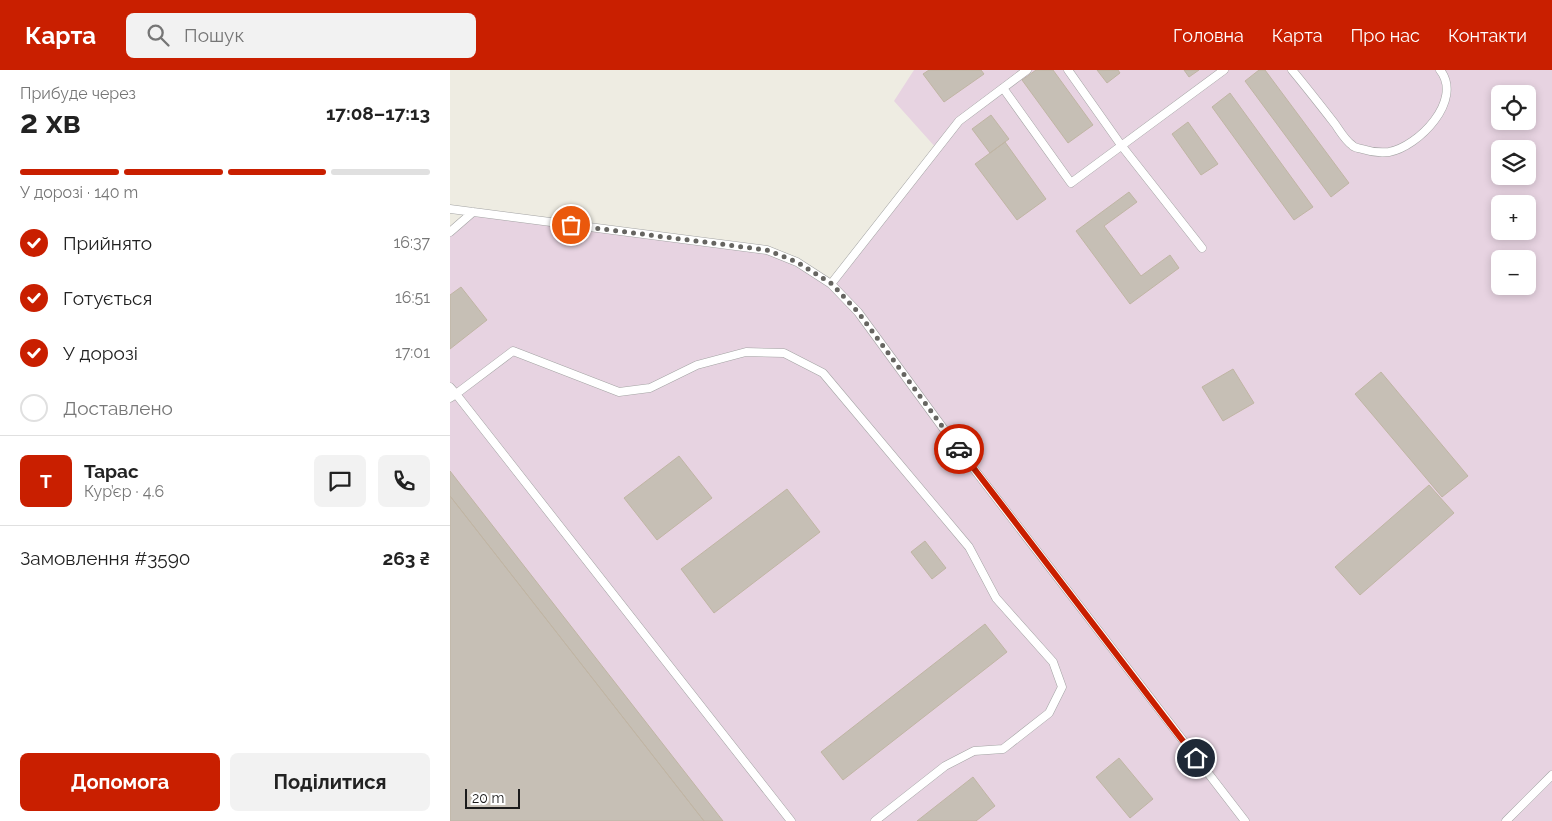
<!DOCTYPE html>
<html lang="uk">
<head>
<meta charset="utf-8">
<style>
  :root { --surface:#fff; --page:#f2f2f2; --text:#222; --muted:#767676; --line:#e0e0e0; --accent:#c91f00 }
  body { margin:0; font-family:Raleway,sans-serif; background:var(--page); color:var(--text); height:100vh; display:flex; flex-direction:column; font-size:19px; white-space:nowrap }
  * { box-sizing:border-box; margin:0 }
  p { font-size:16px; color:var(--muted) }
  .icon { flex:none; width:28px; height:28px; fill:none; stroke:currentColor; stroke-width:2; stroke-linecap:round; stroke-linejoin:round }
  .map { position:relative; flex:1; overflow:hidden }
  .sheet { display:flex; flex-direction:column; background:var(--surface); width:450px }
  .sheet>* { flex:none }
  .tools { position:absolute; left:1041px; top:15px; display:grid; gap:10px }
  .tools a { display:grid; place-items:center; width:45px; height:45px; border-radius:8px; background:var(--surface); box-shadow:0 2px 8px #0003; font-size:25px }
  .scale { position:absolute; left:15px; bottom:12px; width:55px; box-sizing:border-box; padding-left:5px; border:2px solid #1c1c1c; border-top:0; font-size:14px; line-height:18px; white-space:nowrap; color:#1c1c1c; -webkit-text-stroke:4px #fff; paint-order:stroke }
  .pin { position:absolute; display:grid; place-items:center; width:42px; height:42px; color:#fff; margin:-21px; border:2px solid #fff; border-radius:50%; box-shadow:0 1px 5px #0007 }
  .courier { position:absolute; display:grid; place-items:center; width:50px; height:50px; margin:-25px; border:4px solid #c91f00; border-radius:50%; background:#fff; color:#222; box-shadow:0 1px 6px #0007 }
  .summary em { font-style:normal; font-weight:700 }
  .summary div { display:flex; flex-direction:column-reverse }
  .summary { display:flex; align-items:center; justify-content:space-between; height:85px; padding:0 20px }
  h1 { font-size:32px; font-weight:700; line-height:38px }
  .bar { display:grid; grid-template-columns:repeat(4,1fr); gap:8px 5px; align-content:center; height:60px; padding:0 20px }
  .bar i { height:6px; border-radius:4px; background:var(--line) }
  .bar .on { background:var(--accent) }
  .bar p { grid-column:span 4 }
  .line { display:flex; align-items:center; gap:12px; padding:0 20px; border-top:1px solid var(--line) }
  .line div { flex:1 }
  .round { display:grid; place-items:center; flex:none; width:52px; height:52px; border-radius:8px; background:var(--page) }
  ol { padding:0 20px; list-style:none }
  li { display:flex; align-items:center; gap:15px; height:55px }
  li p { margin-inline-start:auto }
  li .icon { padding:5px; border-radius:50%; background:var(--accent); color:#fff; stroke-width:4 }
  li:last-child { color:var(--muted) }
  li i { width:28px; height:28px; border:2px solid var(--line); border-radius:50% }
  .cta { display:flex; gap:10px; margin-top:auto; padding:10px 20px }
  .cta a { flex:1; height:58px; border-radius:8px; background:var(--accent); color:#fff; font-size:20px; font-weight:700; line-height:58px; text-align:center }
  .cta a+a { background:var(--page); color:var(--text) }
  header { display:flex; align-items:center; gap:30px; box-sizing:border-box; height:70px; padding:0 25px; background:var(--accent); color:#fff }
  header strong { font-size:24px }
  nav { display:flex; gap:28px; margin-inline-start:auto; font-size:18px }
  .search { width:350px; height:45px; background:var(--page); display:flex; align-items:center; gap:12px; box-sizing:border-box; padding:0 18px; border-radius:8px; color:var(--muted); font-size:19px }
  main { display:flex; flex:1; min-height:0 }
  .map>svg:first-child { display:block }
  .industrial { fill:#e7d3e1; fill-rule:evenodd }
  .building { fill:#c6bfb5; stroke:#c0b5a4 }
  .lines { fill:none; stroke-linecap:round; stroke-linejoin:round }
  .service-casing { stroke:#a3a3a3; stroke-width:9 }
  .service { stroke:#fff; stroke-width:8 }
  .done { stroke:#666561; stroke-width:5; stroke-dasharray:0 9 }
  .route { stroke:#c91f00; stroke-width:6 }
</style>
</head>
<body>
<header>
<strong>Карта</strong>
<div class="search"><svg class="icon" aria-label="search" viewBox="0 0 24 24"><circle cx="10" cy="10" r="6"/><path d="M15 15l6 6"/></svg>Пошук</div>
<nav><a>Головна</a><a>Карта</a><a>Про нас</a><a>Контакти</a></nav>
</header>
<main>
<section class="sheet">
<div class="summary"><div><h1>2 хв</h1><p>Прибуде через</p></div><em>17:08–17:13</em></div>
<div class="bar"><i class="on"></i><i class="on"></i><i class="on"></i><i></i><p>У дорозі · 140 m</p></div>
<ol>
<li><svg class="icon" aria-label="check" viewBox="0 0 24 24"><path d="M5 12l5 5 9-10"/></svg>Прийнято<p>16:37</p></li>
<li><svg class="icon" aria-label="check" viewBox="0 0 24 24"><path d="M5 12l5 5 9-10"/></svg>Готується<p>16:51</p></li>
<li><svg class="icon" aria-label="check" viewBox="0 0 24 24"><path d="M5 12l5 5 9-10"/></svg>У дорозі<p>17:01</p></li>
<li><i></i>Доставлено</li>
</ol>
<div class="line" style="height:90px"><b class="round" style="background:var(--accent);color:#fff">Т</b><div><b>Тарас</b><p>Кур’єр · 4.6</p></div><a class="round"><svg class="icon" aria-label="chat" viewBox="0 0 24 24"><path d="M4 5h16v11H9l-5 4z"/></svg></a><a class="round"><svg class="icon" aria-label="phone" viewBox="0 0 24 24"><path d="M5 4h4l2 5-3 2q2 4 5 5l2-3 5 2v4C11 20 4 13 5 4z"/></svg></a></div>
<div class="line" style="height:65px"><div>Замовлення #3590</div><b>263 ₴</b></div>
<div class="cta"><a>Допомога</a><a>Поділитися</a></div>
</section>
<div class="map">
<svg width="1102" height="751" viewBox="0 0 1102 751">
  <rect width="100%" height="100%" fill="#eeece2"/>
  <path class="industrial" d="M464,0H1102V751H0V162L23,142L317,180L381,214L487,79L444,31ZM1050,24H1078V51H1050ZM1050,79H1078V106H1050ZM1050,134H1078V161H1050ZM1050,189H1078V216H1050Z"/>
  <path class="building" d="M479,0H531L534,4L494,32L473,4Z
    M586,0H603L643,55L618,73L572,10Z
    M647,0H668L670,3L657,13Z
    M734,0H749L739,7Z
    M809,0H815L899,113L881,127L795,11Z
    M780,23L863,137L844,150L762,37Z
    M541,45L559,69L540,83L522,59Z
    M738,52L768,94L751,105L722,64Z
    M555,72L596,129L567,150L525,94Z
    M679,122L687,132L654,156L691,206L720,185L729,198L680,234L626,161Z
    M11,217L37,250L0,279V225Z
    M783,299L804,333L773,351L752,317Z
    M931,302L1018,406L992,427L905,324Z
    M229,386L262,428L207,470L174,428Z
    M0,401L273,751H254L0,426Z
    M979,415L1004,443L910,525L885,497Z
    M337,419L370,462L264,543L231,499Z
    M0,426L254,751H0Z
    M475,471L496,498L482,509L461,482Z
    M535,554L557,582L393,710L371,682Z
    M669,688L703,729L680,748L646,707Z
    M523,707L545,736L526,751H467Z"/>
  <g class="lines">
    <defs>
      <path id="service" d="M618,0L671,75L752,178
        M842,0C857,18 871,36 885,54C890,61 895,70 902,75C904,78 909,78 912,79C921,82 930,83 939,82C968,77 1014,30 990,0
        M553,18L621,113L774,0
        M0,139L317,180L347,192L381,214L408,242L504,373L795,751
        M0,162L23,142
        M381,214L509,51L577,0
        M0,317L6,324L0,328
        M341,751L6,324L63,281L169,322L200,318L247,295L296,282L334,283L373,303L519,477L546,528L603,592L612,617L599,643L553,679L524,681L495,696L425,751
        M1056,751L1102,705"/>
    </defs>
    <use href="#service" class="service-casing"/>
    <use href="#service" class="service"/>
  </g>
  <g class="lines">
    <path class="done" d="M121,155L317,180L347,192L382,214L408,242L509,379"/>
    <path class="route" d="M509,379L746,688"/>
  </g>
</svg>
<div class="tools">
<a><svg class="icon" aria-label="locate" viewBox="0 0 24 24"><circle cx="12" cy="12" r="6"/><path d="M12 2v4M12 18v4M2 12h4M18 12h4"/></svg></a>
<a><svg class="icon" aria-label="layers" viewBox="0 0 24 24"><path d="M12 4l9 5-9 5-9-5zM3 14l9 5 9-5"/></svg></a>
<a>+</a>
<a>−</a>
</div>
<div class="scale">20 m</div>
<div class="pin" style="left:121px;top:155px;background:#ea580c"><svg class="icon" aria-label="bag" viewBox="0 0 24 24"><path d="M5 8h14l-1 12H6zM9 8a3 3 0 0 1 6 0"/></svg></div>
<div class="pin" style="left:746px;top:688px;background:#1f2937"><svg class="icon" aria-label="home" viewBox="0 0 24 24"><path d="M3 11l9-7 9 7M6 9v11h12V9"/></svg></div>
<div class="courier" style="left:509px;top:379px"><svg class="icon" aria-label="car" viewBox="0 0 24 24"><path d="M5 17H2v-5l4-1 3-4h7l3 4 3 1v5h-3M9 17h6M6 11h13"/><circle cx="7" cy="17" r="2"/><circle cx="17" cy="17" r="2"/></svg></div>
</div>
</main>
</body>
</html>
